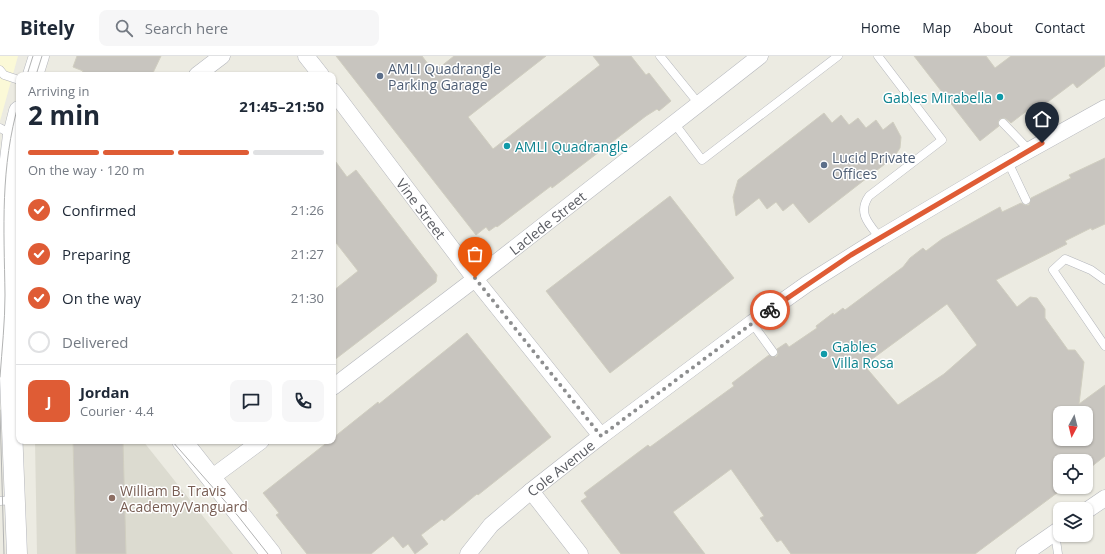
<!DOCTYPE html>
<html lang="en">
<head>
<meta charset="utf-8">
<style>
  :root { --surface:#fff; --page:#f6f6f7; --text:#1f2937; --muted:#747a83; --line:#e0e1e3; --accent:#df5c35 }
  body { margin:0; font-family:"Open Sans",sans-serif; background:var(--page); color:var(--text); height:100vh; display:flex; flex-direction:column; font-size:15px; white-space:nowrap }
  * { box-sizing:border-box; margin:0 }
  p { font-size:13px; color:var(--muted) }
  .icon { flex:none; width:22px; height:22px; fill:none; stroke:currentColor; stroke-width:2; stroke-linecap:round; stroke-linejoin:round }
  .map { position:relative; flex:1; overflow:hidden }
  .drawer { position:absolute; left:16px; top:16px; width:320px; height:372px; display:flex; flex-direction:column; background:var(--surface); border-radius:8px; box-shadow:0 1px 3px #0004 }
  .drawer>* { flex:none }
  .needle { width:26px; rotate:187deg }
  .controls { position:absolute; left:1053px; top:350px; display:grid; gap:8px }
  .controls a { display:grid; place-items:center; width:40px; height:40px; border-radius:8px; background:var(--surface); box-shadow:0 1px 3px #0004; font-size:20px }
  .pin { position:absolute; display:grid; place-items:center; width:34px; height:34px; color:#fff; margin:-41px -17px; border-radius:50% 50% 50% 0; rotate:-45deg; box-shadow:0 0 4px #0007 }
  .pin .icon { rotate:45deg }
  .courier { position:absolute; display:grid; place-items:center; width:40px; height:40px; margin:-20px; border:3px solid #df5c35; border-radius:50%; background:#fff; color:#222; box-shadow:0 1px 5px #0007 }
  .head em { font-style:normal; font-weight:700 }
  .head div { display:flex; flex-direction:column-reverse }
  .head { display:flex; align-items:center; justify-content:space-between; height:68px; padding:0 12px }
  h1 { font-size:26px; font-weight:700; line-height:30px }
  .bar { display:grid; grid-template-columns:repeat(4,1fr); gap:6px 4px; align-content:center; height:48px; padding:0 12px }
  .bar i { height:5px; border-radius:3px; background:var(--line) }
  .bar .current { background:var(--accent) }
  .bar p { grid-column:span 4 }
  .line { display:flex; align-items:center; gap:10px; padding:0 12px; border-top:1px solid var(--line) }
  .line div { flex:1 }
  .round { display:grid; place-items:center; flex:none; width:42px; height:42px; border-radius:8px; background:var(--page) }
  ol { padding:0 12px; list-style:none }
  li { display:flex; align-items:center; gap:12px; height:44px }
  li p { margin-inline-start:auto }
  li .icon { padding:4px; border-radius:50%; background:var(--accent); color:#fff; stroke-width:4 }
  li:last-child { color:var(--muted) }
  li i { width:22px; height:22px; border:2px solid var(--line); border-radius:50% }
  header { display:flex; align-items:center; gap:24px; box-sizing:border-box; height:56px; padding:0 20px; background:var(--surface); border-bottom:1px solid var(--line) }
  header strong { font-size:19px }
  nav { display:flex; gap:22px; margin-inline-start:auto; font-size:14px }
  .search { width:280px; height:36px; background:var(--page); display:flex; align-items:center; gap:10px; box-sizing:border-box; padding:0 14px; border-radius:8px; color:var(--muted); font-size:15px }
  .map>svg:first-child { display:block }
  .commercial { fill:#fbf9d7 }
  .education { fill:#dcdbd0 }
  .building { fill:#c8c5bf; stroke:#d0cec0; fill-rule:evenodd }
  .lines { fill:none; stroke-linecap:round; stroke-linejoin:round }
  .service-casing { stroke:#b4b6bc; stroke-width:9 }
  .minor-casing { stroke:#b4b6bc; stroke-width:17 }
  .tertiary-casing { stroke:#b4b6bc; stroke-width:21 }
  .service { stroke:#fff; stroke-width:8 }
  .minor { stroke:#fff; stroke-width:16 }
  .tertiary { stroke:#fff; stroke-width:20 }
  .tram { stroke:#b2b3b3; stroke-width:1 }
  .done { stroke:#8d8e8f; stroke-width:4; stroke-dasharray:0 7.2 }
  .route { stroke:#df5c35; stroke-width:5 }
  .service-dot { fill:#5c6f8a; stroke:#fff; stroke-width:1.5 }
  .culture-dot { fill:#0f9aa8; stroke:#fff; stroke-width:1.5 }
  .education-dot { fill:#8d6e63; stroke:#fff; stroke-width:1.5 }
  .labels { text-anchor:middle; dominant-baseline:central; stroke-width:3; stroke-linejoin:round; paint-order:stroke }
  .service-label { font-size:14px; fill:#4e5e75; stroke:#fff; text-anchor:start }
  .culture-label { font-size:14px; fill:#0d838f; stroke:#fff; text-anchor:start }
  .street-label { font-size:14px; fill:#5a5c62; stroke:#fff }
  .education-label { font-size:14px; fill:#785e54; stroke:#fff; text-anchor:start }
</style>
</head>
<body>
<header>
<strong>Bitely</strong>
<div class="search"><svg class="icon" aria-label="search" viewBox="0 0 24 24"><circle cx="10" cy="10" r="6"/><path d="M15 15l6 6"/></svg>Search here</div>
<nav><a>Home</a><a>Map</a><a>About</a><a>Contact</a></nav>
</header>
<div class="map">
<svg width="1105" height="498" viewBox="0 0 1105 498">
  <rect width="100%" height="100%" fill="#ecebe2"/>
  <path class="commercial" d="M0,0H18L0,65Z"/>
  <path class="education" d="M35,385H143L233,498H37Z"/>
  <path class="building" d="M77,0H161L152,19H81L83,15L73,11Z
    M336,0H422L434,16L454,0H546L468,61L493,93L600,9L593,0H631L646,19L649,17L671,45L659,55L657,53L646,60L552,132L551,130L497,171L496,170L489,175L486,171L476,179Z
    M914,0H986L995,12L1011,0H1105V10L1077,32L1073,27L1037,54L1033,50L1011,67L1005,62L1000,63L998,66L999,70L980,85Z
    M824,57L832,67L841,59L849,69L858,62L866,72L876,64L883,74L893,66L901,81L900,92L894,101L809,167L793,147L783,155L776,146L767,153L759,142L736,160L733,141L738,124Z
    M333,102L347,121L356,114L437,219L436,226L333,305V235L358,215L333,183Z
    M1105,102V168L1092,174L1091,172L1065,185L1067,188L996,224L1017,251L1030,241L1037,242L1045,253V262L1068,294H1075L1084,306L1079,348L1105,329V400L1086,415V405H1060V431H1065L975,498H791L781,484L777,486L760,462L764,460L731,413L673,456L705,498H621L581,445L587,441L584,437L648,389L650,391L734,330L732,327L769,299L776,301L778,298L777,293L786,287L789,291L817,272L816,270L833,257L834,259L843,252L845,254L903,211L910,202L923,192L926,195L942,183L1000,151L1002,156L1021,147L1025,149H1029L1031,142L1071,122L1069,119ZM947,248L977,289L944,318L898,349L864,309ZM1060,357H1086V383H1060Z
    M670,140L734,222L610,317L546,235Z
    M467,277L551,381L478,439L477,438L444,465L442,463L421,479L428,488L415,498L408,488L403,492L393,480L371,498H307L276,459L279,457L263,437L329,385H333V382L378,346L379,348Z
    M73,385H123L126,498H76Z"/>
  <g class="lines">
    <defs>
      <path id="service" d="M660,0L699,48
        M878,0L942,84L869,140C857,157 869,168 880,182
        M0,14L4,19L19,24
        M674,67L702,104L838,0
        M1003,67L1029,94
        M0,72L13,79
        M1008,106L1026,144
        M1105,224L1091,214L1065,203L1053,214L1105,290
        M752,267L773,296
        M0,445L15,444
        M1055,477L1058,498"/>
      <g id="minor">
        <path d="M306,0L321,19"/>
        <path d="M197,19L222,0"/>
        <path id="s1" d="M333,35L475,223L601,380"/>
        <path id="s2" d="M333,331L475,223L760,0"/>
        <path d="M211,422L261,385"/>
        <path d="M531,435L580,498"/>
        <path d="M1086,455L1105,442"/>
        <path id="s3" d="M468,498L491,469L531,435L601,380L752,267L807,228L880,182L1008,106L1105,52"/>
        <path d="M1024,498L1060,473"/>
      </g>
      <path id="tertiary" d="M33,19L39,0
        M182,385L271,498
        M17,498L8,271L7,128L13,79L19,55"/>
    </defs>
    <use href="#service" class="service-casing"/>
    <use href="#minor" class="minor-casing"/>
    <use href="#tertiary" class="tertiary-casing"/>
    <use href="#service" class="service"/>
    <use href="#minor" class="minor"/>
    <use href="#tertiary" class="tertiary"/>
    <path class="tram" d="M27,19L33,0
      M36,19L42,0
      M0,321C2,293 5,266 5,239C4,170 0,113 19,46
      M0,354L4,498
      M172,385L238,460L268,498"/>
  </g>
  <g class="lines">
    <path class="done" d="M475,222L601,380L770,254"/>
    <path class="route" d="M770,254L851,199L1042,87"/>
  </g>
  <g class="service-dot">
    <circle cx="380" cy="20" r="4"/>
    <circle cx="824" cy="109" r="4"/>
  </g>
  <g class="culture-dot">
    <circle cx="1000" cy="41" r="4"/>
    <circle cx="507" cy="90" r="4"/>
    <circle cx="824" cy="298" r="4"/>
  </g>
  <circle class="education-dot" cx="112" cy="442" r="4"/>
  <g class="labels">
    <g class="service-label">
      <text x="388" y="12">AMLI Quadrangle<tspan x="388" dy="16">Parking Garage</tspan></text>
      <text x="832" y="101">Lucid Private<tspan x="832" dy="16">Offices</tspan></text>
    </g>
    <g class="culture-label">
      <text x="992" y="41" text-anchor="end">Gables Mirabella</text>
      <text x="515" y="90">AMLI Quadrangle</text>
      <text x="832" y="290">Gables<tspan x="832" dy="16">Villa Rosa</tspan></text>
    </g>
    <g class="street-label">
      <text stroke="none"><textPath href="#s1" startOffset="147">Vine Street</textPath></text>
      <text stroke="none"><textPath href="#s2" startOffset="270">Laclede Street</textPath></text>
      <text stroke="none"><textPath href="#s3" startOffset="127">Cole Avenue</textPath></text>
    </g>
    <g class="education-label">
      <text x="120" y="434">William B. Travis<tspan x="120" dy="16">Academy/Vanguard</tspan></text>
    </g>
  </g>
</svg>
<div class="controls">
<a><svg class="needle" viewBox="-14 -14 28 28"><path d="M0-13l5 13h-10z" fill="#e53935"/><path d="M0 13l5-13h-10z" fill="#747a83"/></svg></a>
<a><svg class="icon" aria-label="locate" viewBox="0 0 24 24"><circle cx="12" cy="12" r="6"/><path d="M12 2v4M12 18v4M2 12h4M18 12h4"/></svg></a>
<a><svg class="icon" aria-label="layers" viewBox="0 0 24 24"><path d="M12 4l9 5-9 5-9-5zM3 14l9 5 9-5"/></svg></a>
</div>
<div class="pin" style="left:475px;top:222px;background:#ea580c"><svg class="icon" aria-label="bag" viewBox="0 0 24 24"><path d="M5 8h14l-1 12H6zM9 8a3 3 0 0 1 6 0"/></svg></div>
<div class="pin" style="left:1042px;top:87px;background:#1f2937"><svg class="icon" aria-label="home" viewBox="0 0 24 24"><path d="M3 11l9-7 9 7M6 9v11h12V9"/></svg></div>
<div class="courier" style="left:770px;top:254px"><svg class="icon" aria-label="bike" viewBox="0 0 24 24"><circle cx="6" cy="16" r="4"/><circle cx="18" cy="16" r="4"/><path d="M6 16l4-8h5l3 8M10 8l3 8H6M13 5h3"/></svg></div>
<section class="drawer">
<div class="head"><div><h1>2 min</h1><p>Arriving in</p></div><em>21:45–21:50</em></div>
<div class="bar"><i class="current"></i><i class="current"></i><i class="current"></i><i></i><p>On the way · 120 m</p></div>
<ol>
<li><svg class="icon" aria-label="check" viewBox="0 0 24 24"><path d="M5 12l5 5 9-10"/></svg>Confirmed<p>21:26</p></li>
<li><svg class="icon" aria-label="check" viewBox="0 0 24 24"><path d="M5 12l5 5 9-10"/></svg>Preparing<p>21:27</p></li>
<li><svg class="icon" aria-label="check" viewBox="0 0 24 24"><path d="M5 12l5 5 9-10"/></svg>On the way<p>21:30</p></li>
<li><i></i>Delivered</li>
</ol>
<div class="line" style="height:72px"><b class="round" style="background:var(--accent);color:#fff">J</b><div><b>Jordan</b><p>Courier · 4.4</p></div><a class="round"><svg class="icon" aria-label="chat" viewBox="0 0 24 24"><path d="M4 5h16v11H9l-5 4z"/></svg></a><a class="round"><svg class="icon" aria-label="phone" viewBox="0 0 24 24"><path d="M5 4h4l2 5-3 2q2 4 5 5l2-3 5 2v4C11 20 4 13 5 4z"/></svg></a></div>
</section>
</div>
</body>
</html>
